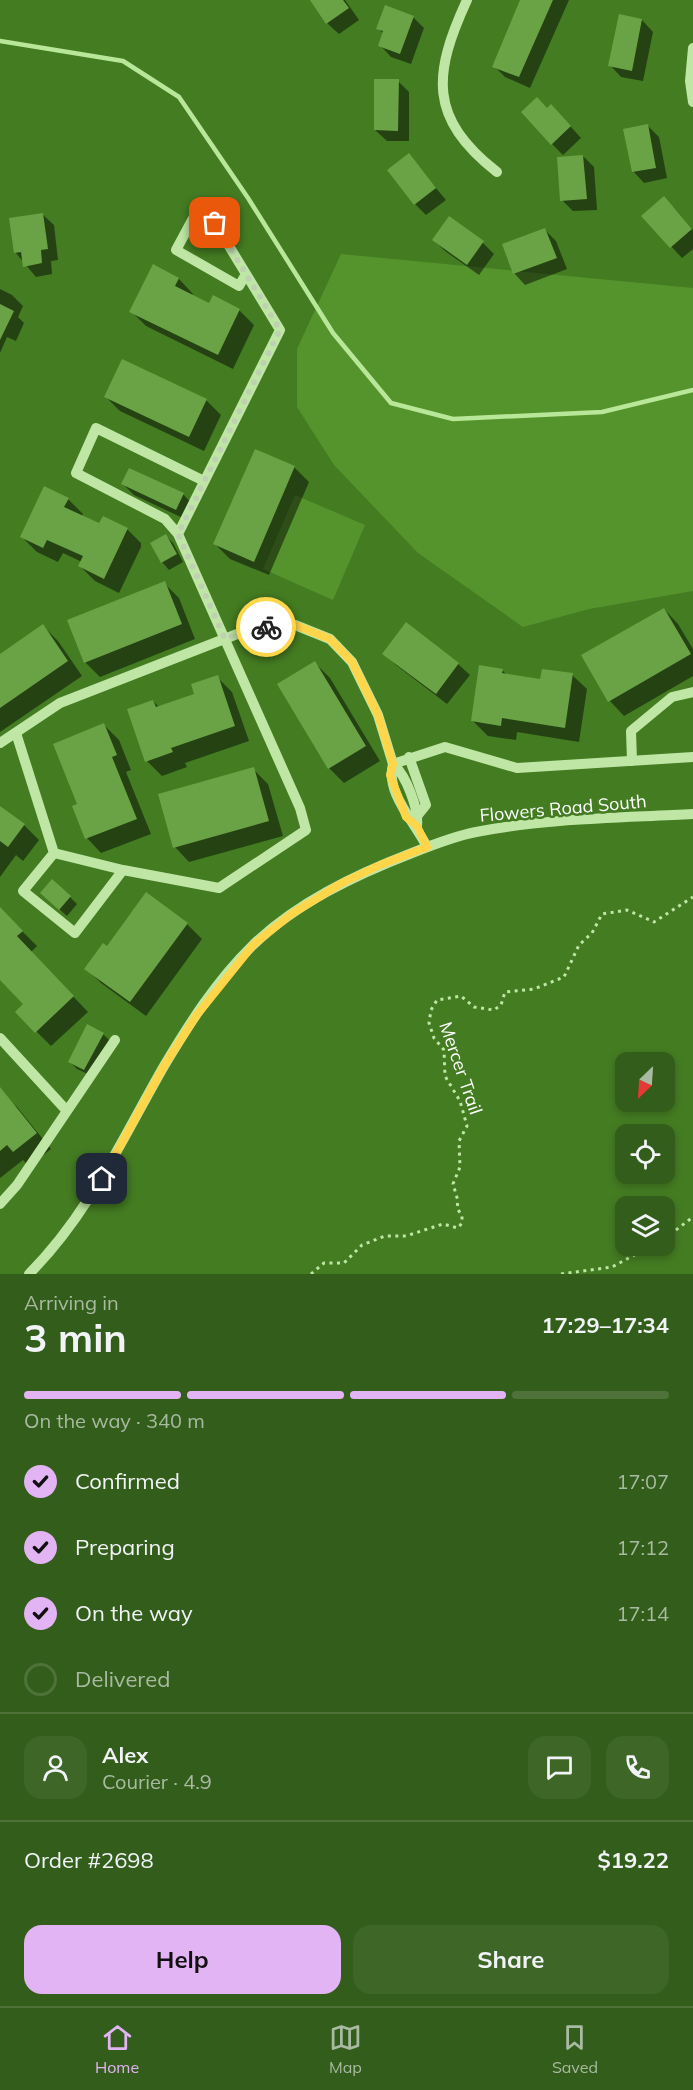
<!DOCTYPE html>
<html lang="en">
<head>
<meta charset="utf-8">
<style>
  :root { --surface:#335d1a; --page:#3e6627; --text:#f1f3f6; --muted:#a9baa2; --line:#4e7239; --accent:#e3b4f4 }
  body { margin:0; font-family:Mulish,sans-serif; background:var(--page); color:var(--text); height:100vh; display:flex; flex-direction:column; font-size:22px; white-space:nowrap }
  * { box-sizing:border-box; margin:0 }
  p { font-size:20px; color:var(--muted) }
  .icon { flex:none; width:33px; height:33px; fill:none; stroke:currentColor; stroke-width:2; stroke-linecap:round; stroke-linejoin:round }
  .map { position:relative; height:1274px; overflow:hidden }
  .side { display:flex; flex-direction:column; background:var(--surface); flex:1 }
  .side>* { flex:none }
  .needle { width:39px; rotate:205deg }
  .buttons { position:absolute; left:615px; top:1052px; display:grid; gap:12px }
  .buttons a { display:grid; place-items:center; width:60px; height:60px; border-radius:12px; background:var(--surface); box-shadow:0 3px 9px #0003; font-size:30px }
  .pin { position:absolute; display:grid; place-items:center; width:51px; height:51px; color:#fff; margin:-26px; border-radius:12px; box-shadow:0 3px 9px #0006 }
  .courier { position:absolute; display:grid; place-items:center; width:60px; height:60px; margin:-30px; border:4px solid #ffd54a; border-radius:50%; background:#fff; color:#222; box-shadow:0 2px 8px #0007 }
  .overview em { font-style:normal; font-weight:700 }
  .overview div { display:flex; flex-direction:column-reverse }
  .overview { display:flex; align-items:center; justify-content:space-between; height:102px; padding:0 24px }
  h1 { font-size:39px; font-weight:700; line-height:45px }
  .bar { display:grid; grid-template-columns:repeat(4,1fr); gap:9px 6px; align-content:center; height:72px; padding:0 24px }
  .bar i { height:8px; border-radius:4px; background:var(--line) }
  .bar .on { background:var(--accent) }
  .bar p { grid-column:span 4 }
  .line { display:flex; align-items:center; gap:15px; padding:0 24px; border-top:2px solid var(--line) }
  .line div { flex:1 }
  .round { display:grid; place-items:center; flex:none; width:63px; height:63px; border-radius:18px; background:var(--page) }
  ol { padding:0 24px; list-style:none }
  li { display:flex; align-items:center; gap:18px; height:66px }
  li p { margin-inline-start:auto }
  li .icon { padding:6px; border-radius:50%; background:var(--accent); color:#111; stroke-width:4 }
  li:last-child { color:var(--muted) }
  li i { width:33px; height:33px; border:3px solid var(--line); border-radius:50% }
  .primary-button { display:flex; gap:12px; margin-top:auto; padding:12px 24px }
  .primary-button a { flex:1; height:69px; border-radius:18px; background:var(--accent); color:#111; font-size:24px; font-weight:700; line-height:69px; text-align:center }
  .primary-button a+a { background:var(--page); color:var(--text) }
  .menu { display:flex; justify-content:space-around; align-items:center; height:84px; border-top:2px solid var(--line); background:var(--surface); font-size:16px; color:var(--muted) }
  .menu a { display:grid; justify-items:center; gap:3px }
  .menu .on { color:var(--accent) }
  .map>svg:first-child { display:block }
  .green { fill:#55942c }
  .shadow { fill:#0007 }
  .lines { fill:none; stroke-linecap:round; stroke-linejoin:round }
  .stream { stroke:#b9e799; stroke-width:4.5 }
  .building { fill:#6aa346 }
  .path { stroke:#bfe6a5; stroke-width:3; stroke-dasharray:3 4.5; stroke-linecap:butt }
  .minor { stroke:#bfe6a5; stroke-width:10 }
  .done { stroke:#bed1b2; stroke-width:6; stroke-dasharray:0 10.8 }
  .route { stroke:#ffd54a; stroke-width:8 }
  .labels { text-anchor:middle; dominant-baseline:central; stroke-width:5; stroke-linejoin:round; paint-order:stroke }
  .street-label { font-size:18px; fill:#fff; stroke:#447c22 }
</style>
</head>
<body>
<div class="map">
<svg width="693" height="1274" viewBox="0 0 693 1274">
  <rect width="100%" height="100%" fill="#447c22"/>
  <path class="green" d="M341,254L693,288V591L589,609L523,627L418,553L334,465L297,407V349Z
    M295,495L365,525L333,600L263,569Z"/>
  <path class="shadow" d="M312,0H345L359,20L339,34L327,23Z
    M523,0H569L530,88L505,77L494,66Z
    M413,17L424,28L411,64L391,57L380,45L384,34L378,28Z
    M642,20L653,32L643,81L621,77L610,65Z
    M398,81L409,92V141H387L375,130Z
    M562,117L581,138L563,155L552,144Z
    M648,126L659,137L667,178L644,183L633,171Z
    M408,155L446,200L426,215L415,204Z
    M583,156L594,167L597,210L573,211L562,200Z
    M675,209L693,230V249L682,258L643,216Z
    M42,214L54,225L58,260L51,261L52,274L36,277L15,252Z
    M449,218L483,243L494,254L479,275L445,251L434,240Z
    M545,230L556,241L567,269L525,285L514,273Z
    M153,266L179,279L193,294L192,296L210,305L239,310L254,325L233,369L146,326L131,311Z
    M0,289L12,295L23,306L18,317L24,323L16,341L7,337L0,353Z
    M122,361L206,400L221,415L204,451L120,411L105,396Z
    M256,451L294,467L309,482L269,575L230,559L215,544Z
    M123,484L183,494L194,506L187,520L134,495Z
    M68,499L83,514L82,516L100,525L126,528L141,543V547L119,593L95,581L80,566L82,562L63,553L58,562L37,552L22,537Z
    M166,536L173,543L183,562L169,570L162,562Z
    M164,583L179,598L195,639L100,677L85,662Z
    M664,609L678,624L693,649V676L624,716L610,701Z
    M407,624L458,664L470,675L447,704L396,665L384,654Z
    M43,626L58,641L82,676L0,732V656Z
    M315,663L330,678L380,761L344,783L329,768Z
    M502,670L508,676L542,681L572,675L587,689L579,742L517,732L516,740L488,736L473,721Z
    M217,677L232,692L249,741L185,763L187,767L162,776L147,761L153,701L159,707L196,695Z
    M104,725L119,740L131,770L126,772L151,834L101,853L87,838L79,805Z
    M253,769L268,784L283,836L189,862L175,847Z
    M0,808L24,825L39,840L23,861L16,855L0,877Z
    M146,894L187,924L202,939L146,1016L101,983L86,968L107,948Z
    M70,897L77,904L67,916L49,900Z
    M0,909L37,946L31,952L88,1012L51,1046L17,1012L26,1004L0,979Z
    M103,1034L110,1041L92,1076L77,1069L70,1062Z
    M2,1093L17,1107L51,1149L29,1166L23,1160L0,1178V1094Z"/>
  <g class="lines">
    <path class="stream" d="M0,41L123,61L179,97L248,198L333,333L391,403L453,419L602,412L693,390"/>
  </g>
  <path class="building" d="M310,0H343L349,8L326,24Z
    M520,0H553L519,77L492,67Z
    M385,5L414,16L400,54L378,46L383,31L376,29Z
    M619,14L642,19L632,71L608,66Z
    M374,79H399L398,131L374,130Z
    M537,97L547,108L551,104L571,126L551,145L521,112Z
    M648,124L656,168L632,172L623,129Z
    M409,153L436,188L414,205L387,170Z
    M583,155L587,199L560,201L557,157Z
    M664,196L692,229L670,248L641,216Z
    M43,213L48,249L41,250L42,263L23,267L21,252L14,253L9,218Z
    M449,216L484,241L467,265L432,240Z
    M545,228L557,258L513,274L502,244Z
    M153,264L179,278L175,286L209,303L213,295L240,309L218,355L129,312Z
    M0,304L14,311L0,340Z
    M122,359L207,399L189,437L104,397Z
    M255,449L295,466L254,562L213,544Z
    M129,468L184,493L176,510L121,484Z
    M44,486L69,498L64,507L99,523L103,516L128,528L104,579L78,566L83,556L47,540L43,548L20,537Z
    M166,534L177,554L161,563L150,543Z
    M165,581L182,624L84,663L67,620Z
    M664,608L691,654L608,702L581,655Z
    M406,622L459,663L436,694L382,654Z
    M43,624L68,661L0,708V654Z
    M315,661L366,746L328,769L277,684Z
    M479,665L503,669L502,673L540,679L542,669L573,673L565,728L502,718L501,726L471,721Z
    M218,675L235,726L171,748L173,752L145,762L127,709L153,700L156,707L194,694L191,684Z
    M104,723L117,755L112,757L137,819L85,839L72,806L77,804L53,744Z
    M254,767L269,821L173,848L158,794Z
    M0,806L25,824L8,847L0,841Z
    M52,879L71,896L59,910L40,893Z
    M146,892L188,923L130,1002L84,969L103,943L107,946Z
    M0,907L23,931L17,936L74,996L35,1033L15,1012L23,1004L0,980Z
    M87,1024L104,1033L84,1070L68,1062Z
    M0,1087L37,1133L13,1152L7,1145L0,1151Z"/>
  <g class="lines">
    <path class="path" d="M664,1239L693,1217
      M311,1274L324,1263H344L362,1245L385,1236H406L443,1224L458,1228L462,1223V1216L457,1208L458,1201L453,1184L460,1167L459,1141L467,1126L460,1101L445,1076L444,1050L434,1038L429,1023L431,1010L437,1000L461,996L474,1007L494,1010L501,1005L505,992L534,989L564,977L579,945L592,933L602,914L627,910L654,922L693,897
      M561,1274L612,1267L653,1245"/>
    <path class="minor" d="M467,0C433,74 428,118 497,172
      M693,48L690,81L693,102
      M178,534L280,330L215,223L196,213L176,250L239,286L246,274
      M16,733L54,853
      M0,743L60,703L250,629L295,625L330,639L352,662L378,715L393,764L445,747L517,768L693,757
      M409,757L426,805L418,815
      M632,761L631,731L672,697L693,692
      M417,826C419,809 406,775 393,764C385,793 415,822 427,847
      M54,853L123,870L219,888L306,830L300,808L178,534L165,519L76,473L96,428L204,481
      M54,853L23,891L75,933L123,870
      M0,1038L67,1111
      M0,1204L17,1185L115,1040
      M29,1274C89,1214 122,1139 164,1066C189,1024 217,980 252,946C296,903 355,875 412,853C432,845 455,836 476,832C547,818 621,818 693,814"/>
  </g>
  <g class="lines">
    <path class="done" d="M215,223L280,330L178,534L225,639L250,629L266,627"/>
    <path class="route" d="M102,1179L164,1066L196,1016L253,945L290,915L340,884L380,865L427,847L417,826L406,817L390,775L393,764L378,715L352,662L330,639L295,625L266,627"/>
  </g>
  <g class="labels">
    <g class="street-label">
      <text transform="translate(563 808) rotate(-5)">Flowers Road South</text>
      <text transform="translate(461 1068) rotate(71)">Mercer Trail</text>
    </g>
  </g>
</svg>
<div class="buttons">
<a><svg class="needle" viewBox="-14 -14 28 28"><path d="M0-13l5 13h-10z" fill="#e53935"/><path d="M0 13l5-13h-10z" fill="#a9baa2"/></svg></a>
<a><svg class="icon" aria-label="locate" viewBox="0 0 24 24"><circle cx="12" cy="12" r="6"/><path d="M12 2v4M12 18v4M2 12h4M18 12h4"/></svg></a>
<a><svg class="icon" aria-label="layers" viewBox="0 0 24 24"><path d="M12 4l9 5-9 5-9-5zM3 14l9 5 9-5"/></svg></a>
</div>
<div class="pin" style="left:215px;top:223px;background:#ea580c"><svg class="icon" aria-label="bag" viewBox="0 0 24 24"><path d="M5 8h14l-1 12H6zM9 8a3 3 0 0 1 6 0"/></svg></div>
<div class="pin" style="left:102px;top:1179px;background:#1f2937"><svg class="icon" aria-label="home" viewBox="0 0 24 24"><path d="M3 11l9-7 9 7M6 9v11h12V9"/></svg></div>
<div class="courier" style="left:266px;top:627px"><svg class="icon" aria-label="bike" viewBox="0 0 24 24"><circle cx="6" cy="16" r="4"/><circle cx="18" cy="16" r="4"/><path d="M6 16l4-8h5l3 8M10 8l3 8H6M13 5h3"/></svg></div>
</div>
<section class="side">
<div class="overview"><div><h1>3 min</h1><p>Arriving in</p></div><em>17:29–17:34</em></div>
<div class="bar"><i class="on"></i><i class="on"></i><i class="on"></i><i></i><p>On the way · 340 m</p></div>
<ol>
<li><svg class="icon" aria-label="check" viewBox="0 0 24 24"><path d="M5 12l5 5 9-10"/></svg>Confirmed<p>17:07</p></li>
<li><svg class="icon" aria-label="check" viewBox="0 0 24 24"><path d="M5 12l5 5 9-10"/></svg>Preparing<p>17:12</p></li>
<li><svg class="icon" aria-label="check" viewBox="0 0 24 24"><path d="M5 12l5 5 9-10"/></svg>On the way<p>17:14</p></li>
<li><i></i>Delivered</li>
</ol>
<div class="line" style="height:108px"><a class="round"><svg class="icon" aria-label="person" viewBox="0 0 24 24"><circle cx="12" cy="8" r="4"/><path d="M4 21q1-7 8-7t8 7"/></svg></a><div><b>Alex</b><p>Courier · 4.9</p></div><a class="round"><svg class="icon" aria-label="chat" viewBox="0 0 24 24"><path d="M4 5h16v11H9l-5 4z"/></svg></a><a class="round"><svg class="icon" aria-label="phone" viewBox="0 0 24 24"><path d="M5 4h4l2 5-3 2q2 4 5 5l2-3 5 2v4C11 20 4 13 5 4z"/></svg></a></div>
<div class="line" style="height:78px"><div>Order #2698</div><b>$19.22</b></div>
<div class="primary-button"><a>Help</a><a>Share</a></div>
</section>
<nav class="menu">
<a class="on"><svg class="icon" aria-label="home" viewBox="0 0 24 24"><path d="M3 11l9-7 9 7M6 9v11h12V9"/></svg>Home</a>
<a><svg class="icon" aria-label="map" viewBox="0 0 24 24"><path d="M3 6l6-2 6 2 6-2v14l-6 2-6-2-6 2zM9 4v14M15 6v14"/></svg>Map</a>
<a><svg class="icon" aria-label="saved" viewBox="0 0 24 24"><path d="M7 4h10v16l-5-4-5 4z"/></svg>Saved</a>
</nav>
</body>
</html>
